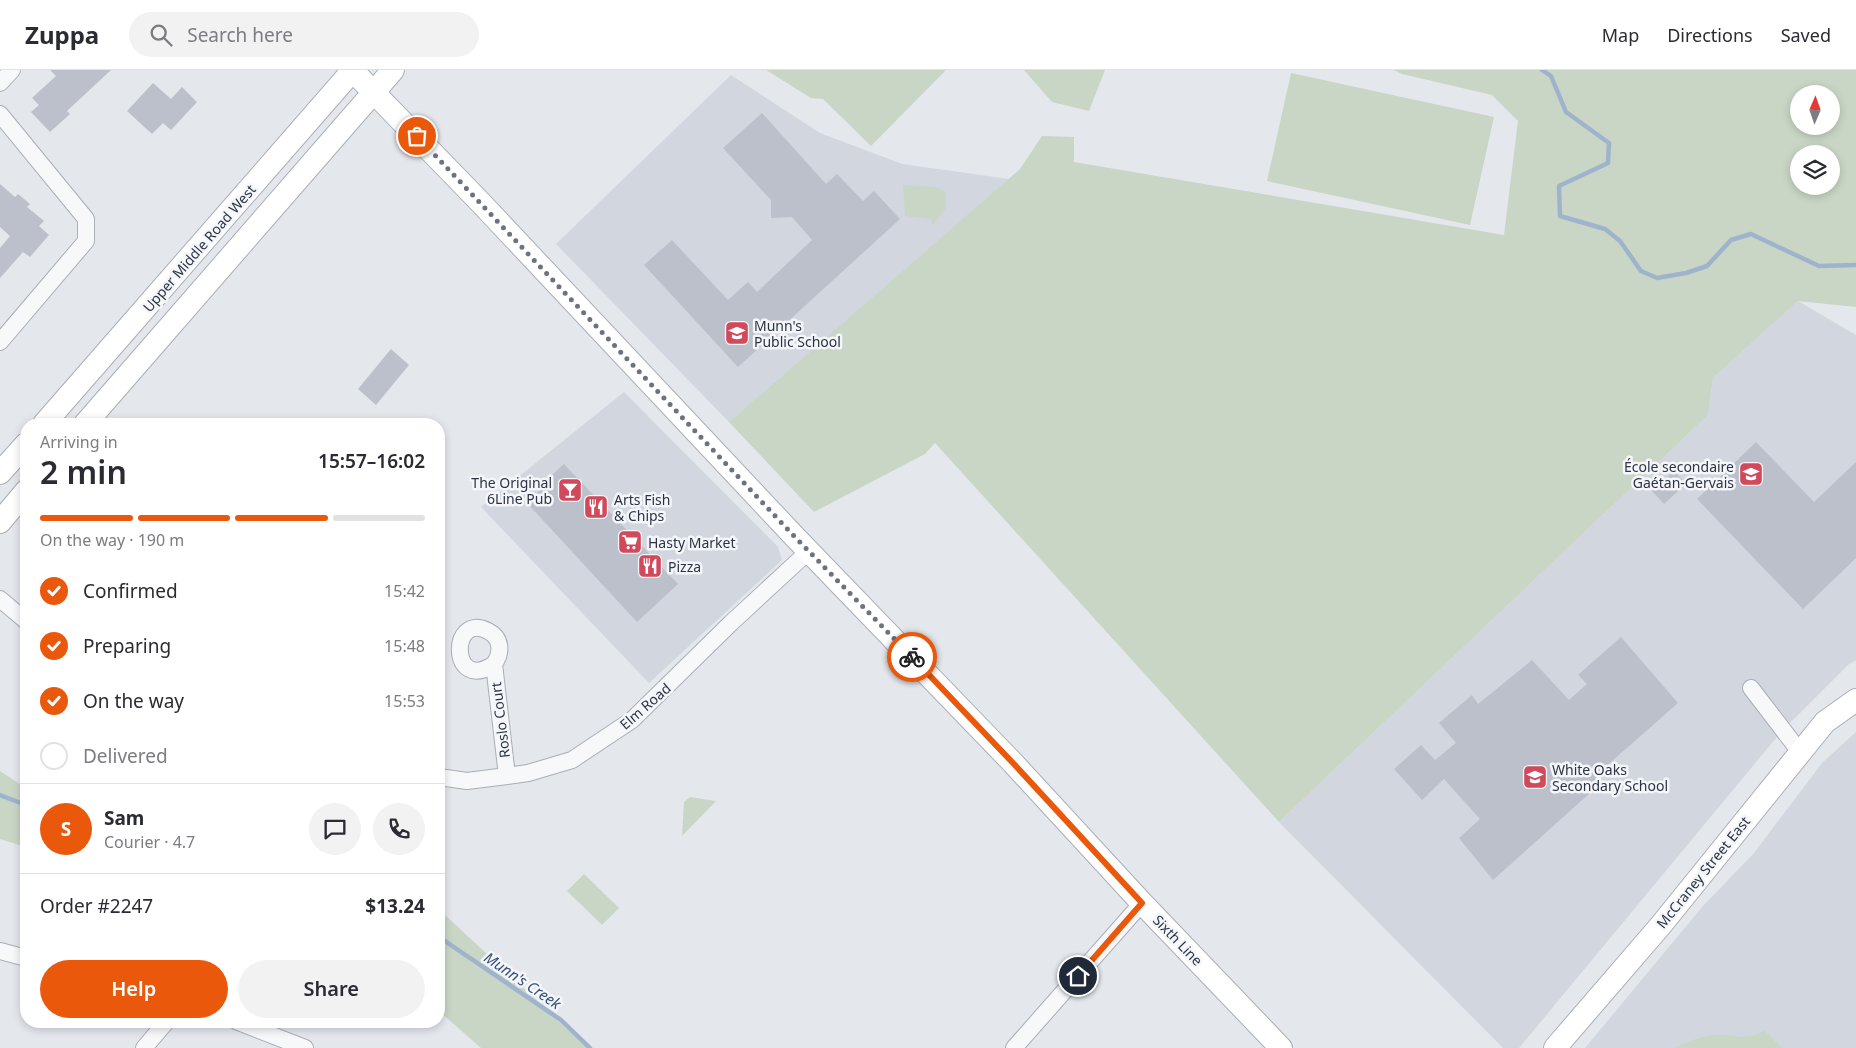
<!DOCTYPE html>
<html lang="en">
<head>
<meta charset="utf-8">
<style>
  :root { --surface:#fff; --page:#f2f2f3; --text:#2b2b33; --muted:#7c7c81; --line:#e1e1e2; --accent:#ea580c }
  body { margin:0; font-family:"Noto Sans",sans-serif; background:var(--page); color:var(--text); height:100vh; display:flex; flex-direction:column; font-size:19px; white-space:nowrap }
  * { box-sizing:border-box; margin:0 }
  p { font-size:16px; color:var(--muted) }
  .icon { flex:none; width:28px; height:28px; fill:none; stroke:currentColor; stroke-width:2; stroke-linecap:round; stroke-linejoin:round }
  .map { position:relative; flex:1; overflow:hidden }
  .drawer { position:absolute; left:20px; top:348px; width:425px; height:610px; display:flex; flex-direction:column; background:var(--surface); border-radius:20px; box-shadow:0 2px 8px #0003 }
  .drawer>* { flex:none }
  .needle { width:32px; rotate:2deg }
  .buttons { position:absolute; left:1790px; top:15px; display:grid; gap:10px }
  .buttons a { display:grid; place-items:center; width:50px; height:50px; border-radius:50%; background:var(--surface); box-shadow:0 2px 8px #0003; font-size:25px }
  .pin { position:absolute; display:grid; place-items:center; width:42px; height:42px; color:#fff; margin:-21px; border:2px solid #fff; border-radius:50%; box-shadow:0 1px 5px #0007 }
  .courier { position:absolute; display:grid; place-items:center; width:50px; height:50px; margin:-25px; border:4px solid #ea580c; border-radius:50%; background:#fff; color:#222; box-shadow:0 1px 6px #0007 }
  .overview em { font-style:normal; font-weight:600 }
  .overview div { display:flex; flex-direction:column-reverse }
  .overview { display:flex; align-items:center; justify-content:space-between; height:85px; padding:0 20px }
  h1 { font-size:32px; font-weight:600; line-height:38px }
  .bar { display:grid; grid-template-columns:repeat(4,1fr); gap:8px 5px; align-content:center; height:60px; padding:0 20px }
  .bar i { height:6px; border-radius:4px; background:var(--line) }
  .bar .selected { background:var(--accent) }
  .bar p { grid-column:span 4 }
  .line { display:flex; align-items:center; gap:12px; padding:0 20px; border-top:1px solid var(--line) }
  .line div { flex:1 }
  .round { display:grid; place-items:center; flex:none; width:52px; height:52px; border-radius:26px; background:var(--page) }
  ol { padding:0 20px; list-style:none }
  li { display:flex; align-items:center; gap:15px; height:55px }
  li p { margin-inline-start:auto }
  li .icon { padding:5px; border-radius:50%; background:var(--accent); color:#fff; stroke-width:4 }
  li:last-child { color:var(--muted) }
  li i { width:28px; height:28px; border:2px solid var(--line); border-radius:50% }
  .primary-button { display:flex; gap:10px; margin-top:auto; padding:10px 20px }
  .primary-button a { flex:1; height:58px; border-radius:30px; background:var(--accent); color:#fff; font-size:20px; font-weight:600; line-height:58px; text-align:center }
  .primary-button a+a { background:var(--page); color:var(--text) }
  header { display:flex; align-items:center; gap:30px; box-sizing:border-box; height:70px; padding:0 25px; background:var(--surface); border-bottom:1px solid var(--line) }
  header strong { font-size:24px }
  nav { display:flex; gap:28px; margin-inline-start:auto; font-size:18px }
  .search { width:350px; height:45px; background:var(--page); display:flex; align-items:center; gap:12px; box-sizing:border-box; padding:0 18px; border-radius:28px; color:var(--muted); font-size:19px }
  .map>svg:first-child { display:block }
  .built { fill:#d2d6de }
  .green { fill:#c9d6c5; fill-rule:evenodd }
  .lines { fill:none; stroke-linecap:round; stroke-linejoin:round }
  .stream { stroke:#9fb4cc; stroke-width:4.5 }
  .building { fill:#bbc0ca }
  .street-casing { stroke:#a9aeb7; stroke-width:18 }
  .secondary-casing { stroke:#a9aeb7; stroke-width:24 }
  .street { stroke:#f7f8fa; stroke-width:16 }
  .secondary { stroke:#fff; stroke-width:22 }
  .done { stroke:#6c737f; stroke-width:5; stroke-dasharray:0 9 }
  .route { stroke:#ea580c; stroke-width:6 }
  .labels { text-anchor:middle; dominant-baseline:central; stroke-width:5; stroke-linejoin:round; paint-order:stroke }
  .street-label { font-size:14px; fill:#2b3445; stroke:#f4f6f9 }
  .poi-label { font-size:14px; fill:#2b3445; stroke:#f4f6f9; text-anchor:start }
  .water-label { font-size:15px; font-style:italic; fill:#34527a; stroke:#f4f6f9 }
</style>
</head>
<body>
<header>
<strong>Zuppa</strong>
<div class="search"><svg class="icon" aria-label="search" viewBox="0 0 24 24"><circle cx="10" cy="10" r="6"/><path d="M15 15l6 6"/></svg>Search here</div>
<nav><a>Map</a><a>Directions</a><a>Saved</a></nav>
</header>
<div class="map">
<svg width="1856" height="978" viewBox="0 0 1856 978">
  <rect width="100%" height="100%" fill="#e4e7ec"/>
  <path class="built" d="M731,5L820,63L902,94L1009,109L729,352L556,174Z
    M1798,231L1856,265V590L1849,594L1781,662L1519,978H1503L1279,752L1708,345L1713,308Z
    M624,322L778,477L782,490L649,613L481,437Z
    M1856,662V978H1585L1703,836L1754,783L1822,693Z"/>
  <path class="green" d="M766,0H946L871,76L823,29L811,28Z
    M1024,0H1105L1089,41L1052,32Z
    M1394,0H1856V237L1798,231L1713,308L1708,345L1279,752L935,373L925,384L814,442L729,352L1020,99L1042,66L1074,67V92L1504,165L1518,51L1492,25L1402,4ZM1799,24H1831V56H1799ZM1799,84H1831V116H1799Z
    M1291,3L1494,47L1470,155L1267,111Z
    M903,115L936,117L946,122V138L933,155L930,149L905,146Z
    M0,701L26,718V777L0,769Z
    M690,727L716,731L682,766L684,732Z
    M584,804L619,838L602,855L567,821Z
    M439,843L445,845L588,978H481L439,941Z
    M1764,960L1782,978H1675C1688,971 1704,965 1719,965C1737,965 1749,971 1764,960Z"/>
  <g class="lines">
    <path class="stream" d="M1542,0L1551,6L1566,42L1609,73L1608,93L1559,116L1560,146L1605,159L1620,171L1641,201L1657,208L1686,203L1707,196L1731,170L1751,164L1819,196L1856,195
      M0,725L26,735
      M439,867L561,950L590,978"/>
  </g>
  <path class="building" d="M50,0H111L67,41L70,44L50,62L31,42L39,35L32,28L56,6Z
    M153,13L171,29L182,17L197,32L171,60L163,53L152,64L127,41Z
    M762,43L826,114L837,104L863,131L874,121L900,149L738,297L644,195L672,170L728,230L748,212L757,222L812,170L792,147L771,148V130L723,78Z
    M0,114L15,127L18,124L30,134L27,137L44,151L39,156L49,165L30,187L23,182L0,208V178L10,166L0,157Z
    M391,279L409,295L376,335L358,319Z
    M1756,372L1814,432L1856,392V488L1803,539L1697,429Z
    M564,394L678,514L637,552L527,433L542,418L540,416Z
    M1674,401L1686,414L1664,434L1652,421Z
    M1621,567L1678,633L1595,706L1600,714L1493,810L1459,768L1480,749L1444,709L1422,730L1394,699L1421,675L1435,690L1456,673L1439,653L1472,625L1478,634L1532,590L1569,630L1587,614L1578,605Z"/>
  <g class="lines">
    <defs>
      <path id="street" d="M0,13L12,0
        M0,44L86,149V171L0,272
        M0,529L26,551
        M494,594C450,624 449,541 488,561C502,568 502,583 494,594L507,706
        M1751,618L1800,682
        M439,707L467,711L507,706L528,703L572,690L632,650L731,553L810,480
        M0,881L26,888
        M236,951L305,978
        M144,978L167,951
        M1014,978L1142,833"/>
      <path id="secondary" d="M352,0L481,133L794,466L1013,693L1142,833L1281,978
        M44,354L353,0
        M85,354L393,0
        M0,403L26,374
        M0,452L26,421
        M1555,978L1661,855L1825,652L1856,630"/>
    </defs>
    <use href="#street" class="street-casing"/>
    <use href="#secondary" class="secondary-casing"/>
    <use href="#street" class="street"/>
    <use href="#secondary" class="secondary"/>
  </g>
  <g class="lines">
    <path class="done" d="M417,66L794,466L912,587"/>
    <path class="route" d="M912,587L1013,693L1142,833L1078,906"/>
  </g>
  <defs>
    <symbol id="school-square" viewBox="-11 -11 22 22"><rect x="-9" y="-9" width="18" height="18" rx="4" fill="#d1495b" stroke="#f4f6f9"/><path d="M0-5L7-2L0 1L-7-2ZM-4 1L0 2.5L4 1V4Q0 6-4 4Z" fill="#fff"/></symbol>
    <symbol id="bar-square" viewBox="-11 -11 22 22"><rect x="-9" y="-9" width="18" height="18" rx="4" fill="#d1495b" stroke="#f4f6f9"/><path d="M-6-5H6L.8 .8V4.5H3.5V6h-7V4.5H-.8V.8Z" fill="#fff"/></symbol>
    <symbol id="restaurant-square" viewBox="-11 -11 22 22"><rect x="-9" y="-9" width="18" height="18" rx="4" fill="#d1495b" stroke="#f4f6f9"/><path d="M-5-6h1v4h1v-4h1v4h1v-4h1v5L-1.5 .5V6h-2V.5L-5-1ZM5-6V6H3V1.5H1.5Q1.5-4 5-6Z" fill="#fff"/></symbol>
    <symbol id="supermarket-square" viewBox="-11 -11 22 22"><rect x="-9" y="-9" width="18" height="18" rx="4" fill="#d1495b" stroke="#f4f6f9"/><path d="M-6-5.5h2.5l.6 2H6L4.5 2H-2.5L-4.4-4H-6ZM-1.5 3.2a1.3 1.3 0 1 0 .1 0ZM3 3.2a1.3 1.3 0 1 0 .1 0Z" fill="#fff"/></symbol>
  </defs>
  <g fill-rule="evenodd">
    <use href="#school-square" x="723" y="249" width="28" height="28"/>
    <use href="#school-square" x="1737" y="390" width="28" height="28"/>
    <use href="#bar-square" x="556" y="406" width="28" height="28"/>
    <use href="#restaurant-square" x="582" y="423" width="28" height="28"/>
    <use href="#supermarket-square" x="616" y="458" width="28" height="28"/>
    <use href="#restaurant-square" x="636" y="482" width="28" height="28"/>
    <use href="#school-square" x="1521" y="693" width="28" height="28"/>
  </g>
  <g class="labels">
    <g class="street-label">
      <text transform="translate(199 178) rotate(-49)">Upper Middle Road West</text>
      <text transform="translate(645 636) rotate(-41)">Elm Road</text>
      <text transform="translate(500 650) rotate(-97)">Roslo Court</text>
      <text transform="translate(1703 802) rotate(-51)">McCraney Street East</text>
      <text transform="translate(1178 870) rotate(46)">Sixth Line</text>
    </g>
    <g class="poi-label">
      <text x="754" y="255">Munn's<tspan x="754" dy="16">Public School</tspan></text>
      <text x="1734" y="396" text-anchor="end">École secondaire<tspan x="1734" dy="16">Gaétan-Gervais</tspan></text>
      <text x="552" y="412" text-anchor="end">The Original<tspan x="552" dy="16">6Line Pub</tspan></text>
      <text x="614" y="429">Arts Fish<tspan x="614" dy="16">&amp; Chips</tspan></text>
      <text x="648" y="472">Hasty Market</text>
      <text x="668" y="496">Pizza</text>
      <text x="1552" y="699">White Oaks<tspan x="1552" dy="16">Secondary School</tspan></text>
    </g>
    <g class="water-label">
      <text transform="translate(523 910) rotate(34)">Munn's Creek</text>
    </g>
  </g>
</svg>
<div class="buttons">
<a><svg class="needle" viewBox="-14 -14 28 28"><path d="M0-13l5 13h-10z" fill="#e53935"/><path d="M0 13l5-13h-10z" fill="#7c7c81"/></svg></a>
<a><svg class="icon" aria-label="layers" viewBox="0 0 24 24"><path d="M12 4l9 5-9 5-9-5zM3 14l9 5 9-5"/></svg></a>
</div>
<div class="pin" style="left:417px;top:66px;background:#ea580c"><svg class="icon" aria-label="bag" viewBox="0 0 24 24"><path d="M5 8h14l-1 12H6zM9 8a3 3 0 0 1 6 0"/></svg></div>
<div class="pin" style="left:1078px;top:906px;background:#1f2937"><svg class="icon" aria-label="home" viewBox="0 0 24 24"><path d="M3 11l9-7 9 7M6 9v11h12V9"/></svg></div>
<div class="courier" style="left:912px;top:587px"><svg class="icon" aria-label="bike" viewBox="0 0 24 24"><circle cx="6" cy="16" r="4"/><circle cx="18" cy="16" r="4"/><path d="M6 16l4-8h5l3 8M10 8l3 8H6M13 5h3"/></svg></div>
<section class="drawer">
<div class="overview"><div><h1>2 min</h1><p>Arriving in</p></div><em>15:57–16:02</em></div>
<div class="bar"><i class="selected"></i><i class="selected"></i><i class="selected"></i><i></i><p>On the way · 190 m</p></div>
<ol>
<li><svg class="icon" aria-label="check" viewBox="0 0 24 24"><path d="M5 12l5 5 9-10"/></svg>Confirmed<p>15:42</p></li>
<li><svg class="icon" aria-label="check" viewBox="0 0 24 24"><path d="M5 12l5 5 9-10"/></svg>Preparing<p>15:48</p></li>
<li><svg class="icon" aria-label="check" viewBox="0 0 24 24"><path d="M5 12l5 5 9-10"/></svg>On the way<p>15:53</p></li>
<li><i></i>Delivered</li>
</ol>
<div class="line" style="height:90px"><b class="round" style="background:var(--accent);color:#fff">S</b><div><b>Sam</b><p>Courier · 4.7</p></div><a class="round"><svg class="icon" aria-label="chat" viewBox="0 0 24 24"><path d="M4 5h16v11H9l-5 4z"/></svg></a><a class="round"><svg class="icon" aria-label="phone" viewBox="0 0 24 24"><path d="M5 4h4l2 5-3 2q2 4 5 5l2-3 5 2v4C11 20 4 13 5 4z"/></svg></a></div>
<div class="line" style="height:65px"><div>Order #2247</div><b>$13.24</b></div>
<div class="primary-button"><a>Help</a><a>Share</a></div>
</section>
</div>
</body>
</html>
